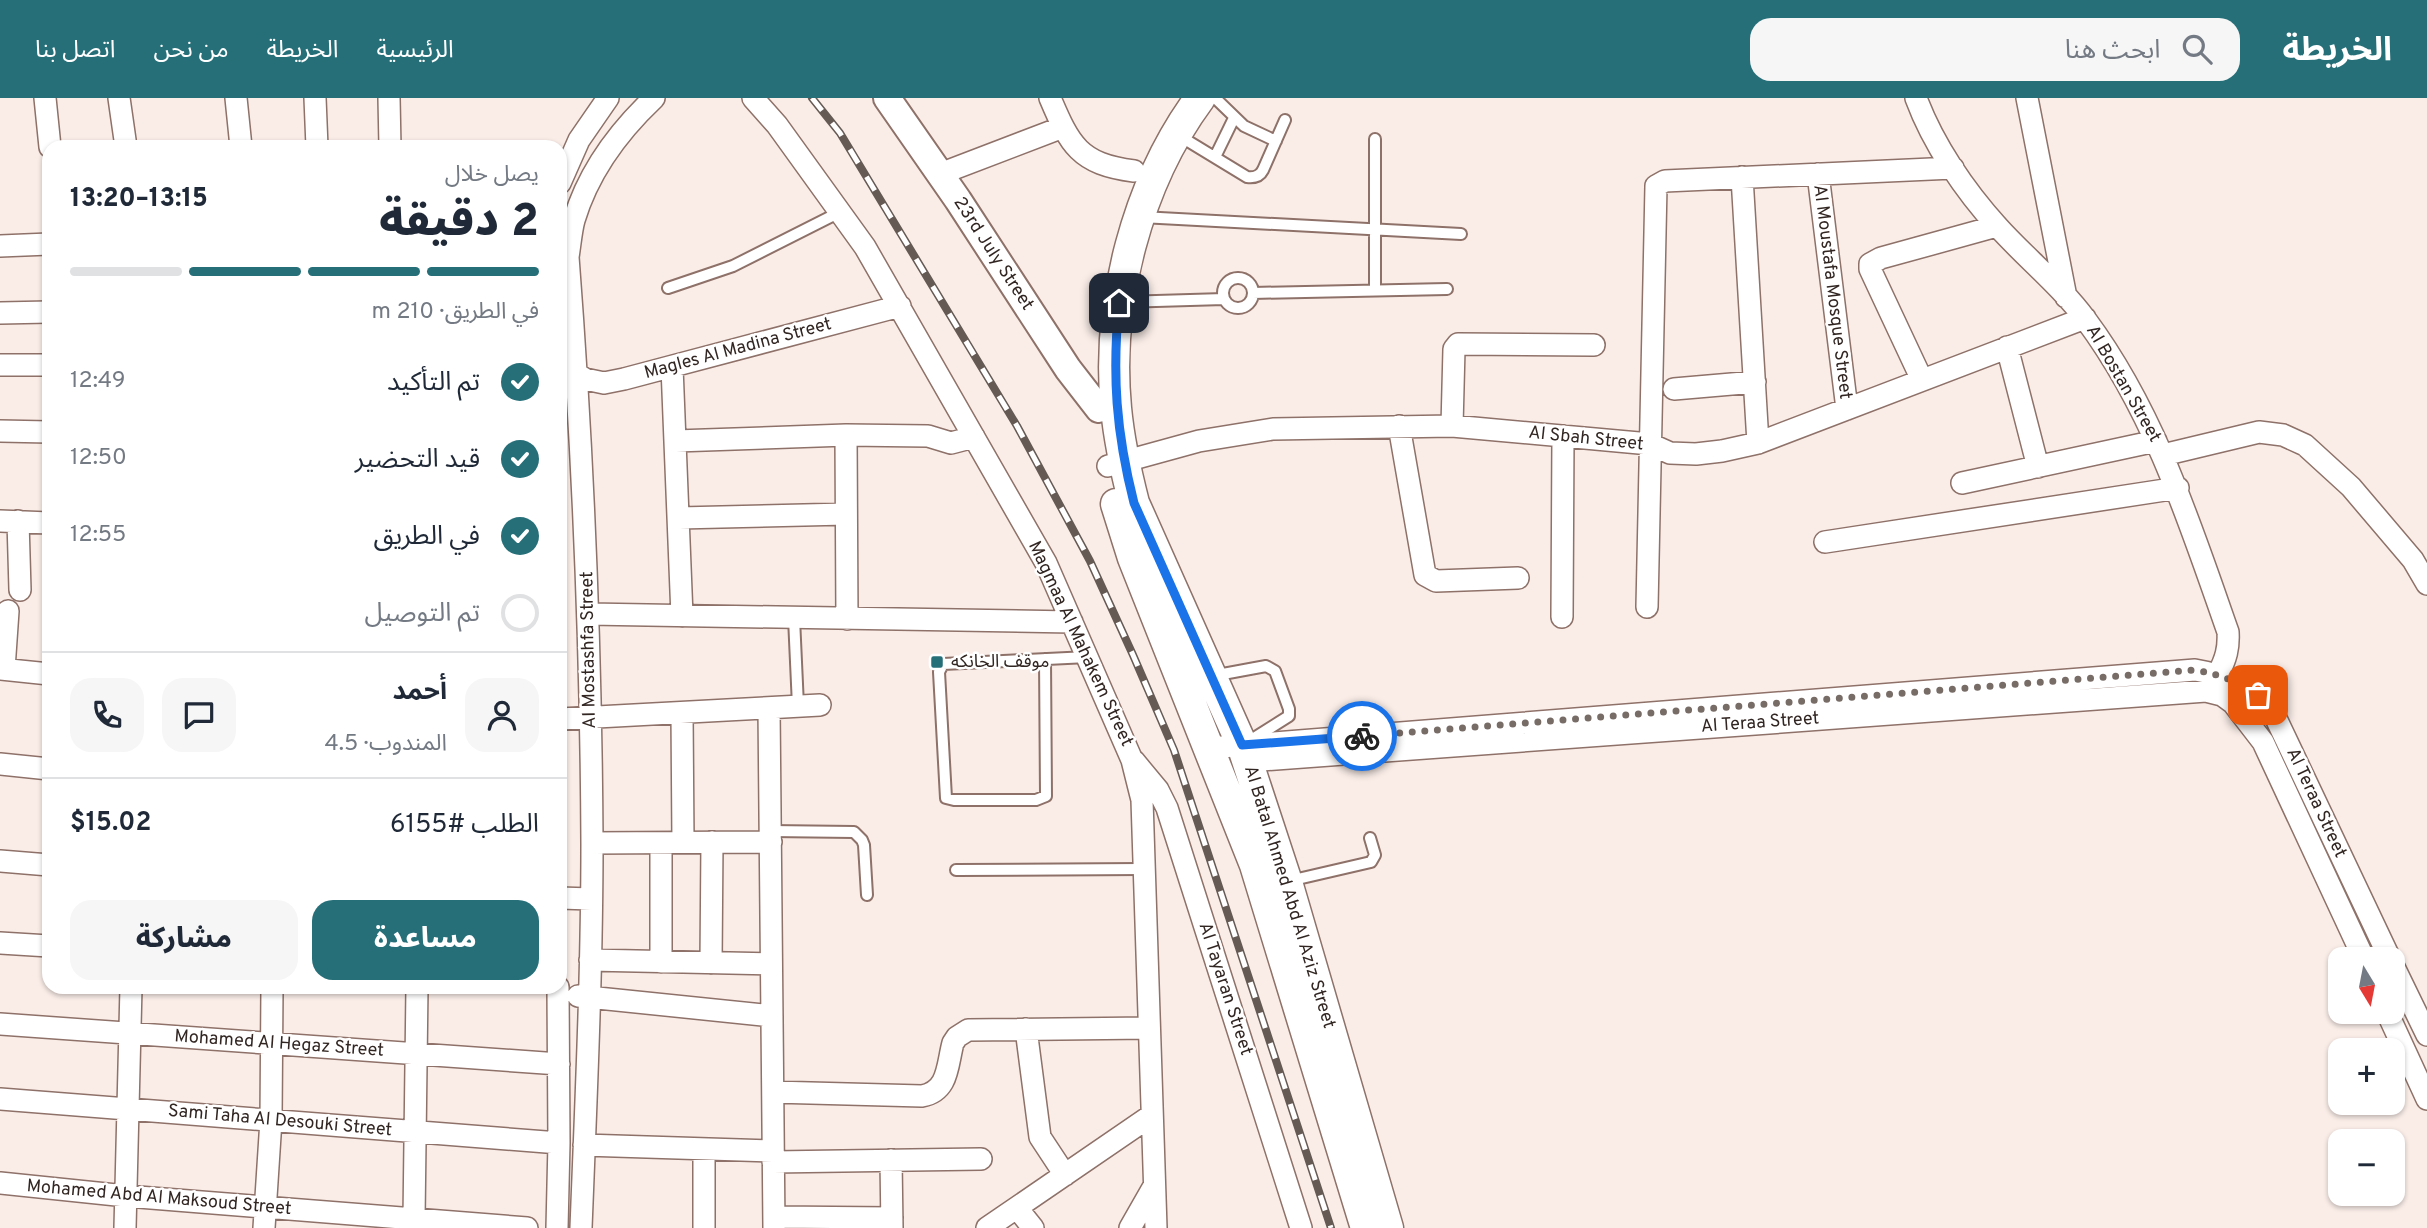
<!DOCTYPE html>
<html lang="ar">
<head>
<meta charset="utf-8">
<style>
  :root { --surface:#fff; --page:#f6f6f7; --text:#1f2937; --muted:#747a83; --line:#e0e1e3; --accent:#266f79 }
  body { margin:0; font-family:Overpass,"Noto Sans Arabic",sans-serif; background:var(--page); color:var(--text); direction:rtl; height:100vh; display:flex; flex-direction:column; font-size:26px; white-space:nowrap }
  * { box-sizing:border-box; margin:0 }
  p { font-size:23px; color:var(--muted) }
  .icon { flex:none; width:38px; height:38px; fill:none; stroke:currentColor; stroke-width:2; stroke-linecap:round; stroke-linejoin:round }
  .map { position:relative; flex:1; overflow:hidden; direction:ltr }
  .panel { position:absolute; left:42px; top:42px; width:525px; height:854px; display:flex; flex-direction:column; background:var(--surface); border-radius:21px; box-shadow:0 2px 5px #0004; direction:rtl }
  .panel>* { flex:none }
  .needle { width:46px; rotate:170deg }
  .fabs { position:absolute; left:2328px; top:849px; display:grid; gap:14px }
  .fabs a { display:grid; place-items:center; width:77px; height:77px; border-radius:14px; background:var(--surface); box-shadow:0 2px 5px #0004; font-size:35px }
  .pin { position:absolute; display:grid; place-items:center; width:60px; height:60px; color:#fff; margin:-30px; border-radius:14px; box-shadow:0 4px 10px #0006 }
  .courier { position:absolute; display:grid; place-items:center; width:70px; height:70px; margin:-35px; border:5px solid #1a73e8; border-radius:50%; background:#fff; color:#222; box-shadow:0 2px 9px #0007 }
  .overview em { font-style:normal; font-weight:800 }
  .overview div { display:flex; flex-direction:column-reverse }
  .overview { display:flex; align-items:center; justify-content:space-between; height:119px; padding:0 28px }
  h1 { font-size:46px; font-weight:800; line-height:52px }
  .bar { display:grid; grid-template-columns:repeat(4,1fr); gap:10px 7px; align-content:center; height:84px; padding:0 28px }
  .bar i { height:9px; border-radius:5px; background:var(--line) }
  .bar .on { background:var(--accent) }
  .bar p { grid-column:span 4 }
  .line { display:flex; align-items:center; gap:18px; padding:0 28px; border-top:2px solid var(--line) }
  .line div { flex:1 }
  .round { display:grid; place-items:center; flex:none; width:74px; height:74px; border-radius:21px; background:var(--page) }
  ol { padding:0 28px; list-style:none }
  li { display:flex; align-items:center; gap:21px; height:77px }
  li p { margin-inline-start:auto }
  li .icon { padding:7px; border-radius:50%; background:var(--accent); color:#fff; stroke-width:4 }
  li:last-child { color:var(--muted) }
  li i { width:38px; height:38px; border:4px solid var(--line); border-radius:50% }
  .button { display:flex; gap:14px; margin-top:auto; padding:14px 28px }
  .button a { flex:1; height:80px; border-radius:21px; background:var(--accent); color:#fff; font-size:28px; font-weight:800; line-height:80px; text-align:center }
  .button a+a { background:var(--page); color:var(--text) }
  header { display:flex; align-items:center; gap:42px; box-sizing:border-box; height:98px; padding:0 35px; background:var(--accent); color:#fff }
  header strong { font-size:33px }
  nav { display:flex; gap:38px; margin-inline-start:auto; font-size:24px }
  .search { width:490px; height:63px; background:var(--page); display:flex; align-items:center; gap:18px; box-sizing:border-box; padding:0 24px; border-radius:21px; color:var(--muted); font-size:26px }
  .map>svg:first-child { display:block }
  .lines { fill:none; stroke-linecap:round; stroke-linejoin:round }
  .service-casing { stroke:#8e7168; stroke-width:14 }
  .minor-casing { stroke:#8e7168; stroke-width:24 }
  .tertiary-casing { stroke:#8e7168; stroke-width:30 }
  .secondary-casing { stroke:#8e7168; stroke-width:33 }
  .service { stroke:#fff; stroke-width:10 }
  .minor { stroke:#fff; stroke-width:21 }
  .tertiary { stroke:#fff; stroke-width:26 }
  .secondary { stroke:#fff; stroke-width:30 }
  .rail-casing { stroke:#665a55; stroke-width:8 }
  .rail { stroke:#fff; stroke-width:5; stroke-dasharray:16; stroke-linecap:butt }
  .done { stroke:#786c67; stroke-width:7; stroke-dasharray:0 12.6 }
  .route { stroke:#1a73e8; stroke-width:9 }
  .poi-dot { fill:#266f79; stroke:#fff; stroke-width:2.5 }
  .labels { text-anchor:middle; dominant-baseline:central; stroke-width:5; stroke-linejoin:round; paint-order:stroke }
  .street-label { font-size:18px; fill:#322622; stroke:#fff }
  .poi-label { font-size:18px; fill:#322622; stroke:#fff; text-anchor:start }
</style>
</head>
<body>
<header>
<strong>الخريطة</strong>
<div class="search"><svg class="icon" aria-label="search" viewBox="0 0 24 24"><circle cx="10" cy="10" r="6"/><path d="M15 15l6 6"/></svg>ابحث هنا</div>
<nav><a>الرئيسية</a><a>الخريطة</a><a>من نحن</a><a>اتصل بنا</a></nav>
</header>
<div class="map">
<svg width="2427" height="1130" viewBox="0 0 2427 1130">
  <rect width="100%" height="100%" fill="#faede8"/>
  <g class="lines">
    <defs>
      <path id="service" d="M1215,0L1244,28L1276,43
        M1178,37L1247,79C1255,80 1260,78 1263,72L1285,22
        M1375,41V192
        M1215,59L1234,20
        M1141,119L1461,136
        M1223 195a15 15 0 1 1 30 0a15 15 0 1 1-30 0Z
        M668,190L733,168L840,114
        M1253,195L1447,191
        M1122,204L1224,201
        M794,520L798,608
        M1045,561L1046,698L1036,702H954L946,700L939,574L943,566L1088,559
        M1212,578L1266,568L1275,573L1289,611V618L1251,642
        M770,733L854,734L862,742L864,747L867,797
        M956,772L1143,771
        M1289,783L1371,764L1375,757L1370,740"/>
      <path id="minor" d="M45,0L50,49
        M119,0L126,49
        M236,0L241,49
        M315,0L317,49
        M389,0L390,49
        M753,0L777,27L865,149L1046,465L1132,662L1142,702L1156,1130
        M1050,0C1070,47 1079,66 1134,73
        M1916,0C1933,46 1965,93 1998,129C2026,160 2061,188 2086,222C2155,315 2190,426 2228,534C2229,550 2226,561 2218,576
        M2027,0L2066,199
        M940,76L1063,29
        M1818,76L1847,311
        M1742,79L1758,345
        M560,85L579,42L608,0
        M0,148L49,146
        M0,215L49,214
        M2007,249L2038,369
        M560,266L585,281L604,285L624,281L900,208
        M0,267H49
        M672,269L682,518
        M1922,282L1870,171V166L1881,160L1997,128
        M1674,291L1755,284
        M1399,328L1425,477L1436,483L1518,480
        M1452,328L1454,251L1458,246L1594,247
        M0,333L49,334
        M846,337L847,521
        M676,343L846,337L928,338L951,345L974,339
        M2163,357L2259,334L2283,337L2305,347L2351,389L2413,462L2427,486
        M1108,368L1199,343L1273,331L1452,328L1650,346L1670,355L1696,356L1722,353L1758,345L2085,220
        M1962,385L2156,343
        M679,420L846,416
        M0,423L49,425
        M18,423L20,492
        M1825,444L2178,390
        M1647,509L1656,88L1665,83L1953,70
        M589,516L1072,524
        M1562,519L1563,338
        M0,571L49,576
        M4,571L8,513
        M769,610L774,1130
        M682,615L683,744
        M560,621L820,607
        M1209,650L2195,572C2231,578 2248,587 2273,614L2390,861
        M1134,663L1158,692L1167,710L1301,1130
        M1248,663L2206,593L2222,597L2233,605L2263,644L2364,861
        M0,666L49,671
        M592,745L771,744
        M0,763L49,767
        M560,800L591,801
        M0,845L49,848
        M590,862L771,866
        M661,864V745
        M711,865L712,744
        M2392,865L2427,937
        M578,898L772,918
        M2387,914L2427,1001
        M0,926L559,966
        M1026,931L1040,1039L1065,1077
        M773,994L922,998C949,993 947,967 953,945L957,939L968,932L1149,930
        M0,1001L559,1045
        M584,1047L773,1053
        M891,1062L892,1130
        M773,1064L981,1061
        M0,1085L126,1098L527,1130
        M1017,1110L1033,1130
        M774,1119L892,1120
        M414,1121L417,889
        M125,1130L131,889
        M264,1130L271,1022L272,889
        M557,1130L559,1045L558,889
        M581,1130C586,1002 592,873 592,745C591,549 583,354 568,159C570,147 571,133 574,122C588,75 619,33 654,0
        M704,1130V1051
        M987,1130L1152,1017
        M1130,1130L1154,1088"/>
      <path id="tertiary" d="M887,0L958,102L1068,271L1099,311"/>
      <path id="secondary" d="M1200,0C1137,85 1106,205 1116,310C1119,342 1126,374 1134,405L1242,647L1287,784L1388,1130
        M1116,406L1133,460L1255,767L1366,1130"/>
    </defs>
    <use href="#service" class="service-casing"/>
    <use href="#minor" class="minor-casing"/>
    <use href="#tertiary" class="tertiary-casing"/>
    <use href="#secondary" class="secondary-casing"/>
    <use href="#service" class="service"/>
    <use href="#minor" class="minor"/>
    <use href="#tertiary" class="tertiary"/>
    <use href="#secondary" class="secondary"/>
    <defs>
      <path id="rail" d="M812,0L840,35L1017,328L1090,463L1133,557L1174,652L1331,1130"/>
    </defs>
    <use href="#rail" class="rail-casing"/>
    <use href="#rail" class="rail"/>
  </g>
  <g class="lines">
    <path class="done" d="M1362,638L2195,572C2219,576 2237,583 2258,597"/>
    <path class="route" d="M1119,205C1112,277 1116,334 1134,405L1242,647L1362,638"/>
  </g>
  <rect class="poi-dot" x="930" y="557" width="14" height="14" rx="3.5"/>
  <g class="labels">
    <g class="street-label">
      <text transform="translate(993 156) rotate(57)">23rd July Street</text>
      <text transform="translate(1832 194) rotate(83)">Al Moustafa Mosque Street</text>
      <text transform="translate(738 251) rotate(-15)">Magles Al Madina Street</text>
      <text transform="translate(2123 286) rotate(60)">Al Bostan Street</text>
      <text transform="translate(1586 341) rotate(6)">Al Sbah Street</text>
      <text transform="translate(1080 546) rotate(65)">Magmaa Al Mahakem Street</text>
      <text transform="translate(589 552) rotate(-91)">Al Mostashfa Street</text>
      <text transform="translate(1760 625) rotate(-4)">Al Teraa Street</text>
      <text transform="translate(2316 705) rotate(65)">Al Teraa Street</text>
      <text transform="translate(1289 799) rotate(73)">Al Batal Ahmed Abd Al Aziz Street</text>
      <text transform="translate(1225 891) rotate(72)">Al Tayaran Street</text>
      <text transform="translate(279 946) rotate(4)">Mohamed Al Hegaz Street</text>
      <text transform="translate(280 1023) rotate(5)">Sami Taha Al Desouki Street</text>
      <text transform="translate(159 1100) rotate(5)">Mohamed Abd Al Maksoud Street</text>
    </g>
    <g class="poi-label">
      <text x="951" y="564">موقف الخانكه</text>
    </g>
  </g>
</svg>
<div class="fabs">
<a><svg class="needle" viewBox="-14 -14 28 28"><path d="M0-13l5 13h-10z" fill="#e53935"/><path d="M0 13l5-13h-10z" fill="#747a83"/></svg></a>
<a>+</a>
<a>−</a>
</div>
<div class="pin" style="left:2258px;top:597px;background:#ea580c"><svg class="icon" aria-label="bag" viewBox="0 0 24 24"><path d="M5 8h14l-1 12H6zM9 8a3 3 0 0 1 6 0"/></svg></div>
<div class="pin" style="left:1119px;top:205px;background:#1f2937"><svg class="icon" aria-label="home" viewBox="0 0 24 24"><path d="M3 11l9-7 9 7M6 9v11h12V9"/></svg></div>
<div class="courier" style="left:1362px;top:638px"><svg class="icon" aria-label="bike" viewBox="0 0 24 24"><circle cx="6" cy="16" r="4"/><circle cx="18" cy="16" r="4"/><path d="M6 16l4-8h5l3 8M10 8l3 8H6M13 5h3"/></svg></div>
<section class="panel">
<div class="overview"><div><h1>2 دقيقة</h1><p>يصل خلال</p></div><em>13:15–13:20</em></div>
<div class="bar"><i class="on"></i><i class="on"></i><i class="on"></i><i></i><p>في الطريق · 210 m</p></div>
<ol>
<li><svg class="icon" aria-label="check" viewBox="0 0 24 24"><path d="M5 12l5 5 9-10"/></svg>تم التأكيد<p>12:49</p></li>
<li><svg class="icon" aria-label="check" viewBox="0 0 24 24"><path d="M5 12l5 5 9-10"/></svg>قيد التحضير<p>12:50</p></li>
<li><svg class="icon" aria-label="check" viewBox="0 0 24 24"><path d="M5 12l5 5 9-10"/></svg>في الطريق<p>12:55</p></li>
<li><i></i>تم التوصيل</li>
</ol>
<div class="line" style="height:126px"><a class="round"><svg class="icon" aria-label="person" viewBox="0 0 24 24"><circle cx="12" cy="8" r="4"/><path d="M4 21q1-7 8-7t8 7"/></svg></a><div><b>أحمد</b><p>المندوب · 4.5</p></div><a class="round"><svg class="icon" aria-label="chat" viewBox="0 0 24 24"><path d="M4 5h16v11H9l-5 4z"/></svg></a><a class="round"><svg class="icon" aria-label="phone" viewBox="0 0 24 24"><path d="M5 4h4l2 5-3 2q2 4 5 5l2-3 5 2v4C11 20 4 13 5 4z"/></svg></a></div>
<div class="line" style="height:91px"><div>الطلب #6155</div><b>$15.02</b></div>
<div class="button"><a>مساعدة</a><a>مشاركة</a></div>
</section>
</div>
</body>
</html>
